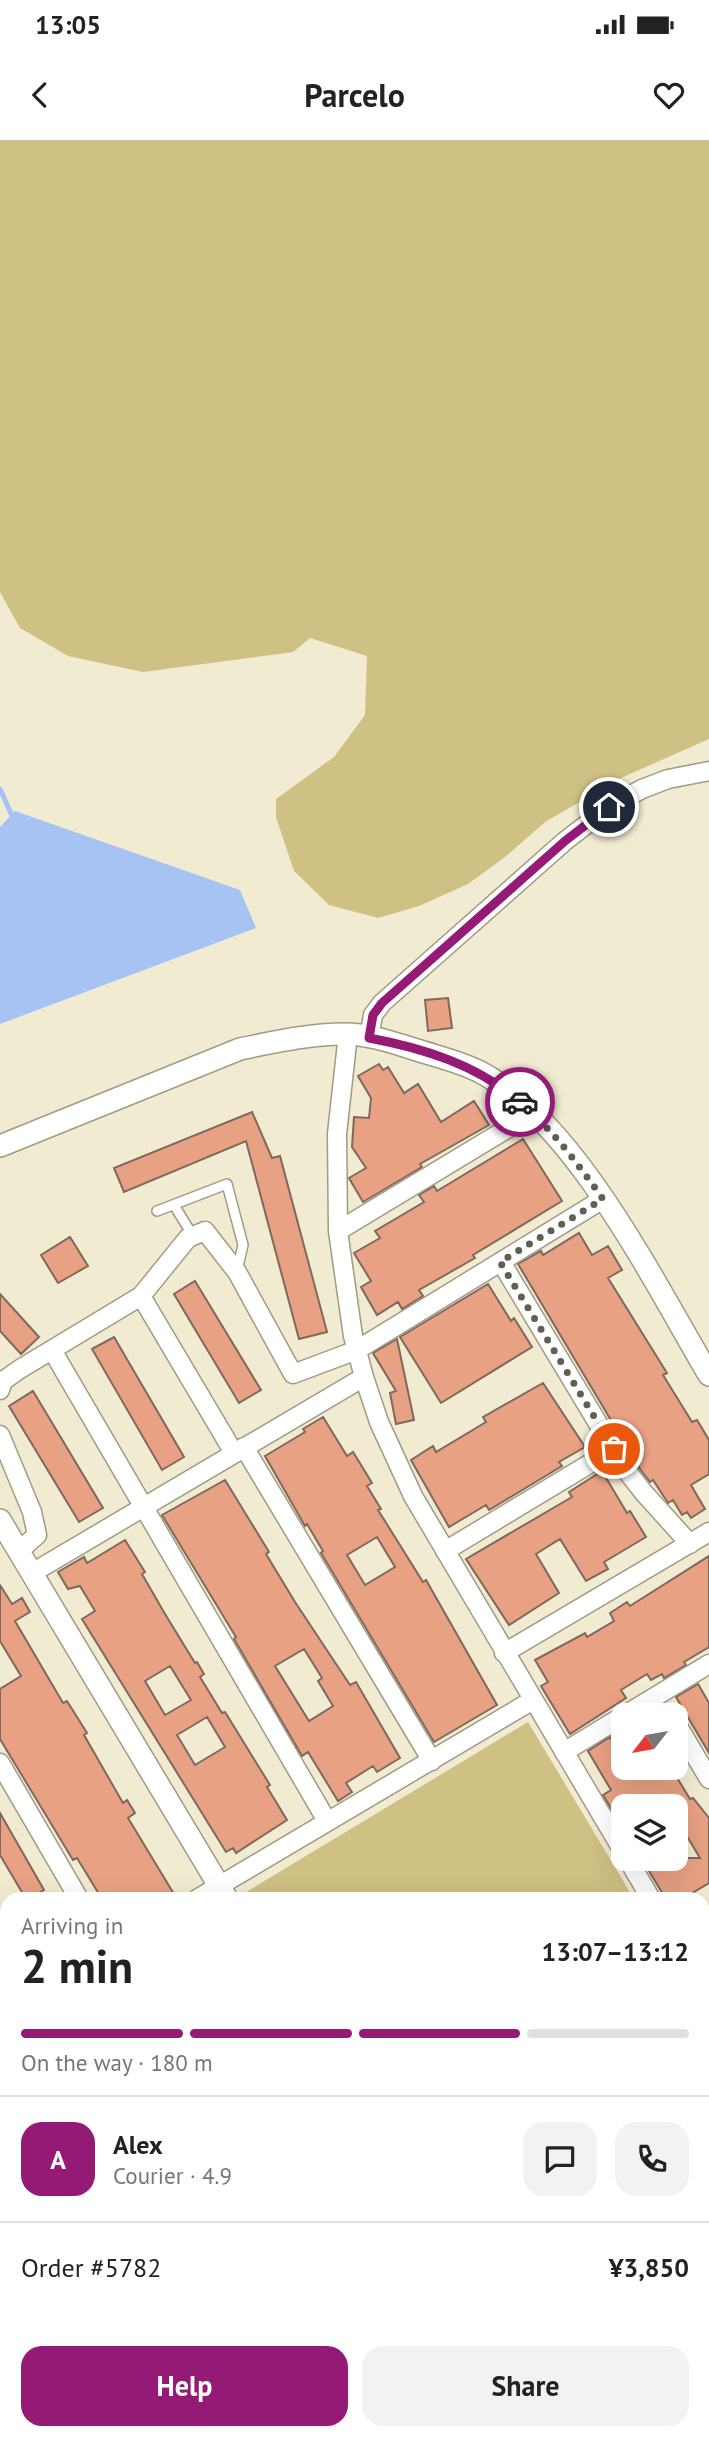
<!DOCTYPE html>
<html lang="en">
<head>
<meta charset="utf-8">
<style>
  :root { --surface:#fff; --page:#f2f2f2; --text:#222; --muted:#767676; --line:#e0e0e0; --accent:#941a76 }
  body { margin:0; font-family:"PT Sans",sans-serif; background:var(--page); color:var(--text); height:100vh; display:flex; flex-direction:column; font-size:26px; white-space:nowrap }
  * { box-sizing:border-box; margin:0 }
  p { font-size:23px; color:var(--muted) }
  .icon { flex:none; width:38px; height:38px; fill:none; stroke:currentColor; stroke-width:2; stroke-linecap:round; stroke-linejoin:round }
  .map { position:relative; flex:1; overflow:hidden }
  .side { position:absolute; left:0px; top:1752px; width:710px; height:548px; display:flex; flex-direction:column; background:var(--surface); border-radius:21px 21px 0 0; box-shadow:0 7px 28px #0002 }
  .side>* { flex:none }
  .needle { width:46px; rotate:239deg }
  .tools { position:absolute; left:611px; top:1563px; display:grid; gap:14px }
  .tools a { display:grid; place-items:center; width:77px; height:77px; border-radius:14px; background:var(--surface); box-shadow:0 7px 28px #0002; font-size:35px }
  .pin { position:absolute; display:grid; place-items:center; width:60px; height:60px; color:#fff; margin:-30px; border:4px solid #fff; border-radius:50%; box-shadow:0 2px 7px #0007 }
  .courier { position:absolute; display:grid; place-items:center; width:70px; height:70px; margin:-35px; border:5px solid #941a76; border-radius:50%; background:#fff; color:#222; box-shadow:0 2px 9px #0007 }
  .head em { font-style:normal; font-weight:700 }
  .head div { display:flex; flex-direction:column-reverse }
  .head { display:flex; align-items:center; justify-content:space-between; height:119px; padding:0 21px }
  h1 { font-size:46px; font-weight:700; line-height:52px }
  .bar { display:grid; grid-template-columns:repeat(4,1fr); gap:10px 7px; align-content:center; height:84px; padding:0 21px }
  .bar i { height:9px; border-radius:5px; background:var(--line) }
  .bar .current { background:var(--accent) }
  .bar p { grid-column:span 4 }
  .line { display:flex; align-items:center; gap:18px; padding:0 21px; border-top:2px solid var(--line) }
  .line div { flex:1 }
  .round { display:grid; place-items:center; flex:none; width:74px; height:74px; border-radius:21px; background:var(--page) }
  .button { display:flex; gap:14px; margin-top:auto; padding:14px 21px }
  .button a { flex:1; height:80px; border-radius:21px; background:var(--accent); color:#fff; font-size:28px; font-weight:700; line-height:80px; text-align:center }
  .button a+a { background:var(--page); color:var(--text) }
  .status { display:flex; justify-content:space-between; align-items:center; height:49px; padding:0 35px; background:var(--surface); direction:ltr }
  .status svg { height:19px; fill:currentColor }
  header { display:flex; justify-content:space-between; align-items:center; height:91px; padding:0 21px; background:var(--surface); font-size:32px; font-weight:700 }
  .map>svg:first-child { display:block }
  .green { fill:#cfc084 }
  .water { fill:#a6c3f4 }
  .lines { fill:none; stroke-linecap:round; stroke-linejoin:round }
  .stream { stroke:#a6c3f4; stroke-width:5 }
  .building { fill:#e9a183; stroke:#7f685e; stroke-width:2; fill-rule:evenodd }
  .service-casing { stroke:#a09b84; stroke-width:12 }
  .minor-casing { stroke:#a09b84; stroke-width:21 }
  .tertiary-casing { stroke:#a09b84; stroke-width:24 }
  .service { stroke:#fff; stroke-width:9 }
  .minor { stroke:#fff; stroke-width:18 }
  .tertiary { stroke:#fff; stroke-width:21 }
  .done { stroke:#625f51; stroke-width:7; stroke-dasharray:0 12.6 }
  .route { stroke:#941a76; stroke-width:9 }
</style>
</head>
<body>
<div class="status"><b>13:05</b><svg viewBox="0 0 49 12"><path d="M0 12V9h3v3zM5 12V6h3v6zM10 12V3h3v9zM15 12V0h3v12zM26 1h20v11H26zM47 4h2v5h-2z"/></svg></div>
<header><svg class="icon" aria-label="back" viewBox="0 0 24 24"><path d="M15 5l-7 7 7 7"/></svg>Parcelo<svg class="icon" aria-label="heart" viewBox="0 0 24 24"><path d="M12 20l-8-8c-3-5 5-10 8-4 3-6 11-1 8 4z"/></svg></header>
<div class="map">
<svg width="709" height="2298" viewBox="0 0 709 2298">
  <rect width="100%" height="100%" fill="#f1ebd2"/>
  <path class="green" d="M0,0H709V599L621,638L545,682L505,717L468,744L419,766L378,778L329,765L294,731L276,677V659L334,617L365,575L367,516L310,498L293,512L143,532L68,516L20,488L0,452Z
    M528,1582L634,1759H246L243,1754Z
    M704,1874L709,1883V2298H564L561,2293L704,2292Z"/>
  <path class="water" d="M15,671L240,750L256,788L0,884V687Z"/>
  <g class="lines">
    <path class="stream" d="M0,649L13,678"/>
  </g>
  <path class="building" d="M448,858L452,888L428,891L425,860Z
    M379,924L383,930L388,927L404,953L418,944L441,982L474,961L489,985L420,1024L422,1027L363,1062L349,1038L366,1028L352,1007L354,977L369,978L371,958L358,936Z
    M252,972L272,1018L280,1016L327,1192L299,1199L246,1001L124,1052L114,1028Z
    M523,999L562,1061L473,1115L475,1118L419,1150L423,1156L402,1169L398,1162L377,1175L361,1147L371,1141L354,1113L380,1098L375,1091L424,1062L419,1055L434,1046L437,1051Z
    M579,1093L592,1115L608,1106L622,1130L608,1138L667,1233L663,1235L692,1282L697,1280L709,1300V1334L691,1345L705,1369L691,1378L687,1372L682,1375L673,1360L668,1363L653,1340L650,1342L640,1329L518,1124L541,1111L543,1115Z
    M70,1097L88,1126L58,1143L41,1115Z
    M195,1141L261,1250L239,1263L174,1154Z
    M488,1144L511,1181L514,1178L532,1207L441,1263L400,1197Z
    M0,1154L39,1197L21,1214L0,1191Z
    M114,1197L184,1317L162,1330L92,1209Z
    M397,1199L414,1280L396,1284L390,1253L396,1251L373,1213Z
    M543,1243L585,1307L559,1322L562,1326L489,1370L486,1365L449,1387L411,1320L433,1306L436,1312L486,1282L483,1277Z
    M33,1251L103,1368L79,1382L9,1266Z
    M323,1277L347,1316L353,1312L372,1343L367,1346L381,1369L378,1370L423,1442L426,1440L497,1565L434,1602L321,1413L323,1411L307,1384L305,1386L265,1316L305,1292L303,1289ZM377,1397L395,1427L365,1445L347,1415Z
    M602,1331L627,1373L630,1371L646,1397L604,1422L608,1429L586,1441L560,1399L536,1414L559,1453L509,1485L466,1419L572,1357L569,1352Z
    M225,1340L269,1412L266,1414L295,1462L350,1545L356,1542L400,1618L377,1632L373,1626L346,1643L352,1652L338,1661L308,1612L302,1616L234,1499L236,1497L162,1375ZM304,1509L322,1538L318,1541L333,1566L309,1581L275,1526Z
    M125,1400L145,1432L142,1434L165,1474L195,1523L197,1522L204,1534L200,1537L222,1573L225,1572L270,1645L267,1647L287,1680L236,1713L233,1708L226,1712L82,1479L95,1471L80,1446L68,1449L58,1432L84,1417L87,1423ZM170,1526L191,1560L165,1575L145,1541ZM207,1577L225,1607L195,1625L177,1595Z
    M709,1416V1507L684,1522L686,1525L664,1538L662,1534L651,1540L647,1534L621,1550L626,1558L570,1594L541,1546L548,1542L535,1520L585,1493L587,1497L614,1481L610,1473L627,1462L630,1466Z
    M0,1445L12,1464L22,1458L30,1472L15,1481L63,1563L67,1561L87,1593L84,1595L123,1663L127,1660L135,1673L128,1678L177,1759H102L77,1718L73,1720L0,1599V1549L21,1536L0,1501Z
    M698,1544L709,1563V1613L676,1557Z
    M610,1597L614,1604L616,1602L623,1614V1628H628L634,1637L650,1628H671L690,1659L693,1658L709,1678V1743L682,1759H666L641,1718H700L676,1678V1666H623V1688L603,1655L611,1650L588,1611Z
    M0,1673L44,1750L29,1759H26L0,1715Z"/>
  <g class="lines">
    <defs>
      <path id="service" d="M174,1065L193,1096
        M157,1071L227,1044L243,1105L237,1131"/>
      <path id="minor" d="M348,894L337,994L338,1091L353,1196L364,1237L379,1282L413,1356L623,1711
        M369,898L373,875L382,863L565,701L609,667L642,649L668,639L709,631
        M338,1091L533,973
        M501,1122L626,1330L644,1353L690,1404
        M141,1156L234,1313
        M52,1210L327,1681
        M0,1250L3,1241L20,1229L141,1156L188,1098L205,1091L237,1132L293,1234L357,1210L603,1059
        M0,1295L32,1372L37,1395L19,1411
        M244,1307L432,1621
        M445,1411L614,1309
        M32,1433L364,1237
        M504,1513L709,1392
        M625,1575L709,1524
        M676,1583L709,1639
        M564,1612L623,1576
        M0,1623L79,1759
        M627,1718L651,1759
        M197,1759L533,1560
        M704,1846L709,1855
        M0,1895L7,1907
        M0,2135L7,2154
        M58,2292L60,2298
        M236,2292L239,2298
        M302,2292L306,2298
        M396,2292L399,2298"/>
      <path id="tertiary" d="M0,1006L240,909C274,902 309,894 345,894C369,894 394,903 417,910C438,917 462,922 482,933C576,984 655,1144 709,1235
        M0,1380L227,1759
        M539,2292L543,2298"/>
    </defs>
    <use href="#service" class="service-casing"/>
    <use href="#minor" class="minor-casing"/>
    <use href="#tertiary" class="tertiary-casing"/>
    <use href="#service" class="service"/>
    <use href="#minor" class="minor"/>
    <use href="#tertiary" class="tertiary"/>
  </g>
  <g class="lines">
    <path class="done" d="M520,962C553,990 578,1024 603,1059L500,1122L614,1309"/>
    <path class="route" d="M520,962C478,925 423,908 369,898L373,875L382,863L565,701L609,667"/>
  </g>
</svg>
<div class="tools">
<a><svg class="needle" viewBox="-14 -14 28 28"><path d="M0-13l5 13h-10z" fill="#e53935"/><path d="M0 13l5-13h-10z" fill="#767676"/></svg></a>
<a><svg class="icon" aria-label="layers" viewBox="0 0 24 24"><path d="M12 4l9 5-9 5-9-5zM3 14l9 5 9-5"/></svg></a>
</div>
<div class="pin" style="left:614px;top:1309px;background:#ea580c"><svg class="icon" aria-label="bag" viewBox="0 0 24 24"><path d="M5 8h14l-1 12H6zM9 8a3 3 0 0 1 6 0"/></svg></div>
<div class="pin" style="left:609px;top:667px;background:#1f2937"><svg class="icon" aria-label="home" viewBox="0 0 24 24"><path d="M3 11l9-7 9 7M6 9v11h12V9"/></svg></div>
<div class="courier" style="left:520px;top:962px"><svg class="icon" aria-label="car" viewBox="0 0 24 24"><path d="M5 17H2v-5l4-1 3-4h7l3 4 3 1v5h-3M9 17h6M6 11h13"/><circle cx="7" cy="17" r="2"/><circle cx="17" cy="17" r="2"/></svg></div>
<section class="side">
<div class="head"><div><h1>2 min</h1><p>Arriving in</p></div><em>13:07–13:12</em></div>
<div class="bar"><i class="current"></i><i class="current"></i><i class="current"></i><i></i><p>On the way · 180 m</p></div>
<div class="line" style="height:126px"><b class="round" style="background:var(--accent);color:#fff">A</b><div><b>Alex</b><p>Courier · 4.9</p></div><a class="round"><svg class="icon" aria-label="chat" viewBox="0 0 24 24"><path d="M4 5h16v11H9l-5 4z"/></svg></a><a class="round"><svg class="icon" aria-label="phone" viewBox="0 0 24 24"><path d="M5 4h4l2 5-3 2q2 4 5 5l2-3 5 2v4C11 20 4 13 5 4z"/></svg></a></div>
<div class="line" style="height:91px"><div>Order #5782</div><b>¥3,850</b></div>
<div class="button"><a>Help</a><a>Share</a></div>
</section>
</div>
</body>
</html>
